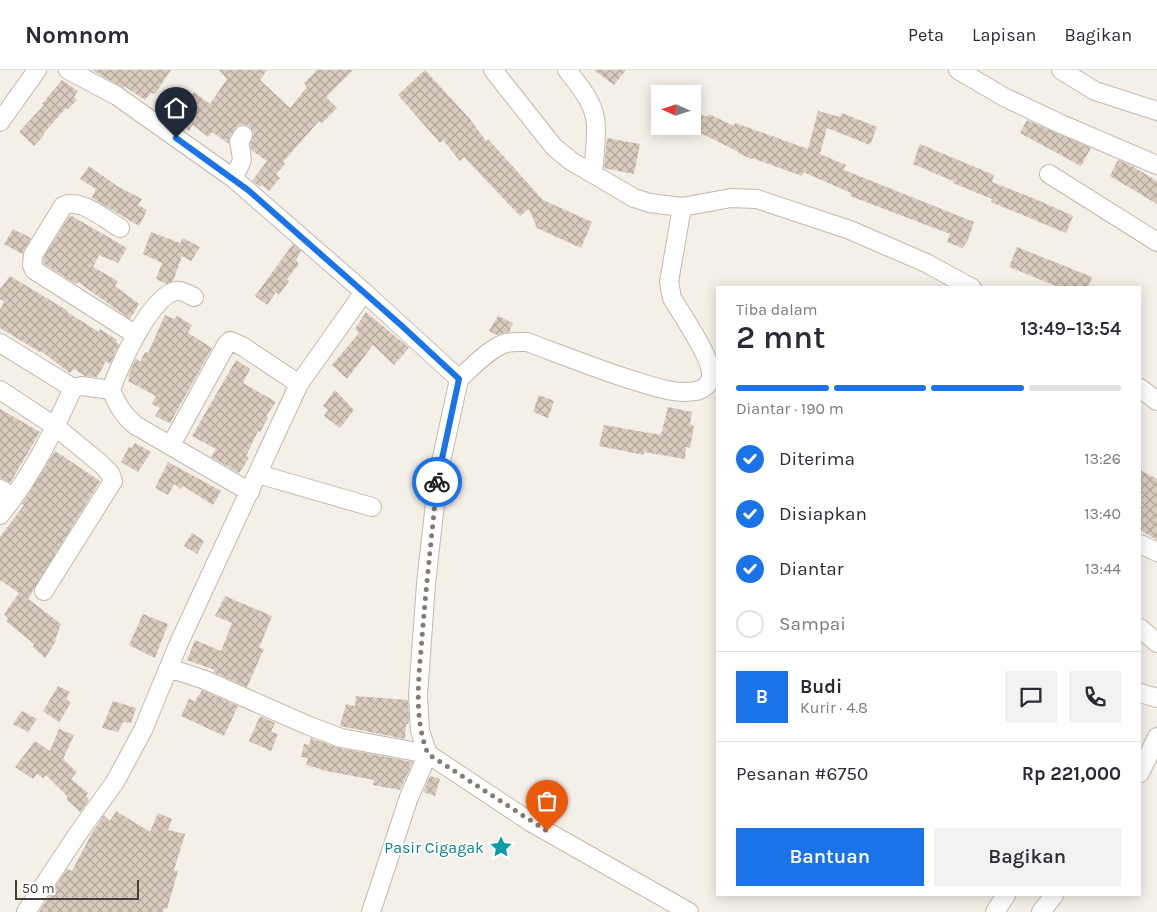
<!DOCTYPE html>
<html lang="id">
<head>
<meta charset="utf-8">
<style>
  :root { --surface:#fff; --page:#f2f2f3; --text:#2b2b33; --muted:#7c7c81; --line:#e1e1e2; --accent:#1a73e8 }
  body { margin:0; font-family:Karla,sans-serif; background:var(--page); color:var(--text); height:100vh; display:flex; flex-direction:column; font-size:19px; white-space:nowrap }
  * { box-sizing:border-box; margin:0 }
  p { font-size:16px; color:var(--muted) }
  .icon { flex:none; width:28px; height:28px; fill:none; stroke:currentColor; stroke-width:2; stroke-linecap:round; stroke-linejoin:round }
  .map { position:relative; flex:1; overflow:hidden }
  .sheet { position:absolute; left:716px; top:216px; width:425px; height:610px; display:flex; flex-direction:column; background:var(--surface); border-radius:0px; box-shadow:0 2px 12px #0003 }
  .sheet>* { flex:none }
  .needle { width:32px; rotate:273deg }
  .controls { position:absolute; left:651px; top:15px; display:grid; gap:10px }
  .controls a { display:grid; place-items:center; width:50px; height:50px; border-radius:0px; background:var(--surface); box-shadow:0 2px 12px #0003; font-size:25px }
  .scale { position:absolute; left:15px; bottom:12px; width:124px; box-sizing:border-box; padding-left:5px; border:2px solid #473e36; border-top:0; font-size:14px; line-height:18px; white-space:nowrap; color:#473e36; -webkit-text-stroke:4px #fff; paint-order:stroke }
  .pin { position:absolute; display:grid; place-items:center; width:42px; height:42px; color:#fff; margin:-51px -21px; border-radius:50% 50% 50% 0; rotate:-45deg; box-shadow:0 0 5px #0007 }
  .pin .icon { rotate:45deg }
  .courier { position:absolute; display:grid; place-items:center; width:50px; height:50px; margin:-25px; border:4px solid #1a73e8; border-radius:50%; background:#fff; color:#222; box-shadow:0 1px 6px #0007 }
  .head em { font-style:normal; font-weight:600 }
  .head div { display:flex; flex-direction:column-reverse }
  .head { display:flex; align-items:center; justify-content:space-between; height:85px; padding:0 20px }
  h1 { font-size:32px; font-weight:600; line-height:38px }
  .bar { display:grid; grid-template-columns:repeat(4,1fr); gap:8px 5px; align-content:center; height:60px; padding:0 20px }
  .bar i { height:6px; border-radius:4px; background:var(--line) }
  .bar .active { background:var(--accent) }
  .bar p { grid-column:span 4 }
  .line { display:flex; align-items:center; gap:12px; padding:0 20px; border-top:1px solid var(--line) }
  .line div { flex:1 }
  .round { display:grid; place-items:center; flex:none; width:52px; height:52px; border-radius:0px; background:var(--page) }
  ol { padding:0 20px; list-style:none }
  li { display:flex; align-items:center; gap:15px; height:55px }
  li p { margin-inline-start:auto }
  li .icon { padding:5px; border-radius:50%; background:var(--accent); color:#fff; stroke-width:4 }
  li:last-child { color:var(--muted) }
  li i { width:28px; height:28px; border:2px solid var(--line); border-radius:50% }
  .action { display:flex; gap:10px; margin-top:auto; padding:10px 20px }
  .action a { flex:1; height:58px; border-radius:0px; background:var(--accent); color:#fff; font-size:20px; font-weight:600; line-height:58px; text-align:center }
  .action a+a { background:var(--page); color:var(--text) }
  header { display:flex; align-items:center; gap:30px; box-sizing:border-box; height:70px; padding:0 25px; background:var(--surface); border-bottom:1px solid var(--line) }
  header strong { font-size:24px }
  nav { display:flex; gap:28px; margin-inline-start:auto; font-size:18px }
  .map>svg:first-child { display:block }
  .building { fill:url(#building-cross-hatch) }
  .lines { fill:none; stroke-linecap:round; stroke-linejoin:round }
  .minor-casing { stroke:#c3b8ad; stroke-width:20 }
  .minor { stroke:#fff; stroke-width:18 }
  .done { stroke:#847c74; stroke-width:5; stroke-dasharray:0 9 }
  .route { stroke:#1a73e8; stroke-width:6 }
  .labels { text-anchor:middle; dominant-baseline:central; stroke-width:4; stroke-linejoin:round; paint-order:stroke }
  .culture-label { font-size:16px; fill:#0d838f; stroke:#fff; text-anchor:end }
</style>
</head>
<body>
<header>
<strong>Nomnom</strong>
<nav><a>Peta</a><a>Lapisan</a><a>Bagikan</a></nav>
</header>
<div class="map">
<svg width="1157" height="842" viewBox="0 0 1157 842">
  <defs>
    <pattern id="building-cross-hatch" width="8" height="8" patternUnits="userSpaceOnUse" patternTransform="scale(1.25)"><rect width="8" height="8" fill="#d9ccbf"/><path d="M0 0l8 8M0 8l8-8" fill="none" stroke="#b2a79c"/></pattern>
  </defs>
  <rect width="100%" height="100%" fill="#f4efe7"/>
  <path class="building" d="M92,0H171L155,24L151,23L145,30L124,16L123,18Z
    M219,0H267L260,10L290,38L307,17L304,13L317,0H353L326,27L337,38L322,53L319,51L283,92L285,94L276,104L280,108L269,121L262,115L260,117L252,111L267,91L251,80L250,74L254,64L249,56L242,54L237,56L230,67L229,74L212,62L208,67L193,55L189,61L173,50L194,22L210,34L227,9Z
    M425,0L469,48L486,71L488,69L543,130L592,152L581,178L537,158L529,139L520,146L464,87L460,91L443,70L440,73L398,25Z
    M594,0H626L614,15Z
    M62,10L78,21L74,27L77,30L68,39L66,38L43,64L44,65L34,76L19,62L44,35L42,34Z
    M692,40L707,47L709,44L734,56L735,53L808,79L818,41L840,47L842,43L877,57L870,75L827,58L820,84L846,95L844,100L974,152L967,172L962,178L947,172L950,164L850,126L851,123L803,102L802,106L752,88L751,89L738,83L739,82L692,59Z
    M1027,50L1091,78L1081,96L1020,63Z
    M607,68L640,74L634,104L604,98Z
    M920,74L994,105L992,112L1040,131L1073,146L1066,163L991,132L992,129L953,113V111L913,94Z
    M1118,90L1132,96L1157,111V134L1110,106Z
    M89,96L117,116L142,129L138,135L147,140L139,156L92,128L96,119L80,109Z
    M70,145L127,178L118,193L99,185L93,197L118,211L115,216L139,234L130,249L78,212L76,214L43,193V188Z
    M13,159L31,168L22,184L4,174Z
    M151,162L180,173L183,168L200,177L191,191L182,186L173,211L167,214L156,209L162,193L143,184Z
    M293,174L301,181L296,190L299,194L287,209L289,211L279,225L276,222L267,235L255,226Z
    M1017,177L1092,207L1088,218H1061L1009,197Z
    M10,206L68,241L67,242L99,262L100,259L117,270L116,272L119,275L110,294L106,291L97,307L85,306L74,299L70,303L41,281L40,282L0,258V240L4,232L0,229V219Z
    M366,242L409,278L394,295L373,275L347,309L332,295L359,263L355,259Z
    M165,245L174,249L177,246L192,255L188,263L212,278L170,353L155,346L160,338L152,334L156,326L128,311L130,308L128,306L136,288L140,292L145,282L148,283Z
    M498,246L513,253L509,262L497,265L489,261Z
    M236,290L250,299L243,313L276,332L266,346L268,348L260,362L258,361L246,386L249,388L239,403L211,387L216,379L192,366Z
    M335,320L354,340L340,358L324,346L328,340L323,336Z
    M539,325L554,331L548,348L533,342Z
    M668,337L692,342L690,354L694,356L690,378L686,377L685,389L644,382V385L599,376L604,355L661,365Z
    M0,339L40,362L10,413L0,408Z
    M135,373L151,382L138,402L121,392L129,377L132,378Z
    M55,381L100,411L28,529L23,525L61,554L55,570L56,571L45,588L33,577L34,574L6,551L8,548L4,544L19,523L0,510V467L24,435L22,434Z
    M168,392L221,421L213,435L183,416L181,419L174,414L168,425L155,418Z
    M1140,400L1157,409V470L1140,460Z
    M192,463L204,471L197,484L184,476Z
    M225,526L272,546L259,578L264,579L247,617L213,602L215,600L187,590L195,570L221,581L232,553L215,546Z
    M143,544L168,554L155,588L129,575Z
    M58,616L70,622L66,629L71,633L59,652L43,641Z
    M202,620L238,636L224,666L181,646L189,629L195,631Z
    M356,626L408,630L409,650L408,654H406L405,669L340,656L346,634L355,636Z
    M113,631L136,638L131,653L123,652L118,662L102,658Z
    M22,641L37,649L28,662L13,654Z
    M260,646L275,653L271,662L278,664L271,681L249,671Z
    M59,659L74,665L63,689L77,702L71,709L88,723L86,726L89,730L80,742L66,729L68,727L46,705L43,708L37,704L33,709L15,697L35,671L50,681Z
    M311,668L339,678L413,692L400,720L373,715L374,710L321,700V699L306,695L308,688L301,687L304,674L309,675Z
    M430,706L440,709L435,726L423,722Z
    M116,741L150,762L158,743L172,749L168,760L185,764L174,800L178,801L167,839L164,838L163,842H39L67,799L72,801L92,763L104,745L110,751Z"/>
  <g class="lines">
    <defs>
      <path id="minor" d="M68,0L117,26L233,108L364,222L459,309L438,406L426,514L418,625L420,661L428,684L409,727L371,842
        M567,0C578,14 592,30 595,48C598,60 594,90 593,104
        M958,0L1004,27L1061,54L1157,95
        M1061,0L1095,21L1157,41
        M0,52L37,0
        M1049,104L1157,172
        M233,108C244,88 243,93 239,72L243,65
        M682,137L731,128L757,129L850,160L926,193L972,218
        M120,158C105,149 79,127 63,136L33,185L32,195L34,200L136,265
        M194,227C188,224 181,220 176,221C151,225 118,298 111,320C117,334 123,345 135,355L250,422
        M0,273L73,318
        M459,309C472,297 487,281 503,274C511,271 520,272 527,272C562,285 597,299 632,310C652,316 675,325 696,321C704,319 710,314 711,306C713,289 681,244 672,228L669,212L682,137L650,133L634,128L571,91L554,77L493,0
        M1140,318L1157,331
        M0,320L56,357L101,394L110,403L113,411L44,521
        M171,375L226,275L230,271L242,276L299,314
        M258,404L372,437
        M0,419L13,427
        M0,445C31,407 53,363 73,318L82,316L111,320
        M1140,474L1157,482
        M1140,558L1157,573
        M169,598L205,610L307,655L341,668L428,684L532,753L689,842
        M1140,623L1157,628
        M1140,703L1157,667
        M26,842L79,762L115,712L143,660L178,575L299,314L364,222
        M995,842L1006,825
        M1041,842L1054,825"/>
    </defs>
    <use href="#minor" class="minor-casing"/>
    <use href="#minor" class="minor"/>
  </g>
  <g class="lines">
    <path class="done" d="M437,412C432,464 426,516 422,568C419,606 413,647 428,684L547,761"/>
    <path class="route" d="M176,68L248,120L402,256L459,309L437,412"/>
  </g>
  <defs>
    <symbol id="sight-bare" viewBox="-9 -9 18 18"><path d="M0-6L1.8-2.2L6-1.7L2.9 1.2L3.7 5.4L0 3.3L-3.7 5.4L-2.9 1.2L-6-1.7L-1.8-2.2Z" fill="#0f9aa8" stroke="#fff" stroke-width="2.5" paint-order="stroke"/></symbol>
  </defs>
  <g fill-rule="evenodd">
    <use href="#sight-bare" x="485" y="761" width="32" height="32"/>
  </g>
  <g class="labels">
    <g class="culture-label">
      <text x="484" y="777">Pasir Cigagak</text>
    </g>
  </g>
</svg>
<div class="controls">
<a><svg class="needle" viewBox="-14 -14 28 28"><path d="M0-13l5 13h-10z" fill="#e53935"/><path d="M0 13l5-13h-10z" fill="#7c7c81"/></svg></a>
</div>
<div class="scale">50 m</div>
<div class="pin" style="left:547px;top:761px;background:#ea580c"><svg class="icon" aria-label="bag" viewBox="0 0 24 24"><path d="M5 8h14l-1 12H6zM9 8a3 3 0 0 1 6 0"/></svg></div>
<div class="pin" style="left:176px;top:68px;background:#1f2937"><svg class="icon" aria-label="home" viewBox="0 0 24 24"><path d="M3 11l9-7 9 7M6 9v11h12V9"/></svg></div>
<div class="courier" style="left:437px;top:412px"><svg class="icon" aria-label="bike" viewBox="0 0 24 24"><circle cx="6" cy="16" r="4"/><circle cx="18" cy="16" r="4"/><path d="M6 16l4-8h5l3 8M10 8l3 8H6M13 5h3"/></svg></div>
<section class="sheet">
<div class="head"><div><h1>2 mnt</h1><p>Tiba dalam</p></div><em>13:49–13:54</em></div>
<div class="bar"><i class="active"></i><i class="active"></i><i class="active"></i><i></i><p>Diantar · 190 m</p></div>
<ol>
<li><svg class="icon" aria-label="check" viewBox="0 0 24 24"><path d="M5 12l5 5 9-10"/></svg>Diterima<p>13:26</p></li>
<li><svg class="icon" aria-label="check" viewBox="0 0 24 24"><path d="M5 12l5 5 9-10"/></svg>Disiapkan<p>13:40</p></li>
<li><svg class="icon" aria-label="check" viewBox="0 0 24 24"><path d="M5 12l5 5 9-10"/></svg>Diantar<p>13:44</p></li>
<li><i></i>Sampai</li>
</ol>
<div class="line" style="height:90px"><b class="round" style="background:var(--accent);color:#fff">B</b><div><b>Budi</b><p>Kurir · 4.8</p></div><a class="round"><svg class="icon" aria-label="chat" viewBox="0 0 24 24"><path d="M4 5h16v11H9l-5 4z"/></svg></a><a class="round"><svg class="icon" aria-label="phone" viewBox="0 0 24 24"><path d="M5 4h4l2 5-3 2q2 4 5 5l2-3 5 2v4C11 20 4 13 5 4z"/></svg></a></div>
<div class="line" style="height:65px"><div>Pesanan #6750</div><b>Rp 221,000</b></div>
<div class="action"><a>Bantuan</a><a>Bagikan</a></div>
</section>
</div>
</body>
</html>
